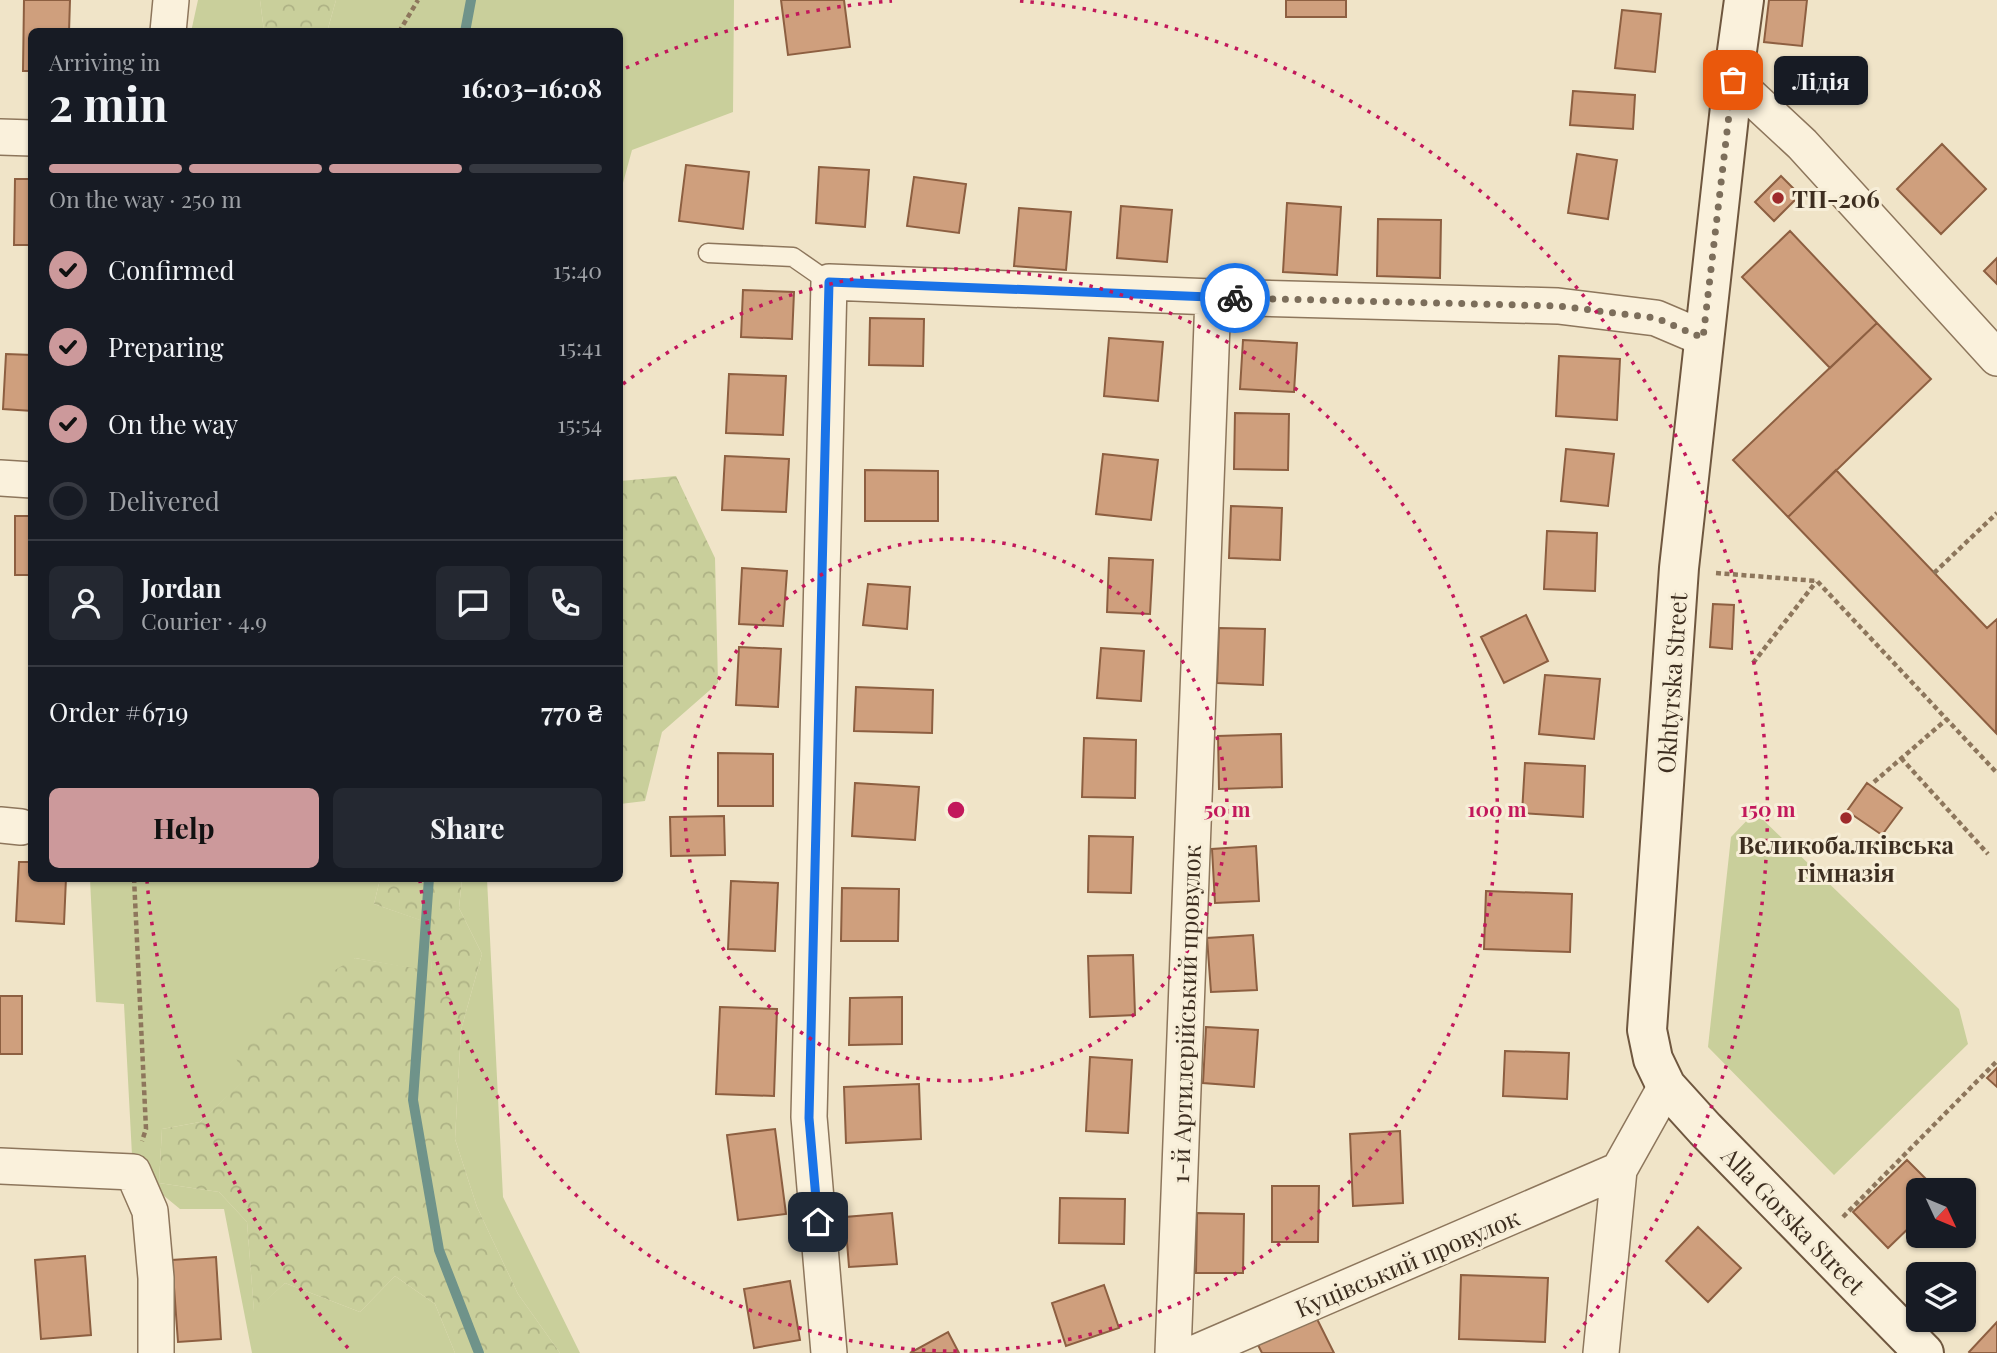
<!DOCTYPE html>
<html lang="en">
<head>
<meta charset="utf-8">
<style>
  :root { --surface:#171b24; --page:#242831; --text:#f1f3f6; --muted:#9ea1a6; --line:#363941; --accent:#cc999b }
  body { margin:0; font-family:"Playfair Display",serif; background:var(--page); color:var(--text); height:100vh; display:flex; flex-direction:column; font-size:26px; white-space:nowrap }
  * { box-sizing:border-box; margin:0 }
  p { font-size:23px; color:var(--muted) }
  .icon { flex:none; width:38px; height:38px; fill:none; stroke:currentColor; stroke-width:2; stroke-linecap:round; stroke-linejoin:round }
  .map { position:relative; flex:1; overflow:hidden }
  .details { position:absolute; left:28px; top:28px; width:595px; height:854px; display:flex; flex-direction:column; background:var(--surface); border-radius:10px; box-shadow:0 2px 5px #0004 }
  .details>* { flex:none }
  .needle { width:46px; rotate:134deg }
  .buttons { position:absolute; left:1906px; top:1178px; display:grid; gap:14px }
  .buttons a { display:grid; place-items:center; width:70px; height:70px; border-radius:10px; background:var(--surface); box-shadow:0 2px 5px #0004; font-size:35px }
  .pin { position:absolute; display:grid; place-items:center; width:60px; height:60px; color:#fff; margin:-30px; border-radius:14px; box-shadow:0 4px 10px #0006 }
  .courier { position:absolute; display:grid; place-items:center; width:70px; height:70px; margin:-35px; border:5px solid #1a73e8; border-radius:50%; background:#fff; color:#222; box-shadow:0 2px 9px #0007 }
  .bubble { position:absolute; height:49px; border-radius:10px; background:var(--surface); box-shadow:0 2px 5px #0004; font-size:23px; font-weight:700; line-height:49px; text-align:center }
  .overview em { font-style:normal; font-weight:700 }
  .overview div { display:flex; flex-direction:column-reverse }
  .overview { display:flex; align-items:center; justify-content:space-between; height:119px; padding:0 21px }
  h1 { font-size:46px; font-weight:700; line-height:52px }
  .bar { display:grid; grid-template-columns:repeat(4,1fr); gap:10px 7px; align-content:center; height:84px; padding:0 21px }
  .bar i { height:9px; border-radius:5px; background:var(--line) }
  .bar .current { background:var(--accent) }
  .bar p { grid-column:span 4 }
  .line { display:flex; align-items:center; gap:18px; padding:0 21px; border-top:2px solid var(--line) }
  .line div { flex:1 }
  .round { display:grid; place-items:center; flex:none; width:74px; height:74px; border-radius:10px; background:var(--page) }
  ol { padding:0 21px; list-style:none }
  li { display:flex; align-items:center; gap:21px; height:77px }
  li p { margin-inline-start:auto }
  li .icon { padding:7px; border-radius:50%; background:var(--accent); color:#111; stroke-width:4 }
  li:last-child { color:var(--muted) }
  li i { width:38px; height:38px; border:4px solid var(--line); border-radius:50% }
  .button { display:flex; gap:14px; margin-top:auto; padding:14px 21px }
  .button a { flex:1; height:80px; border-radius:10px; background:var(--accent); color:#111; font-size:28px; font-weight:700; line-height:80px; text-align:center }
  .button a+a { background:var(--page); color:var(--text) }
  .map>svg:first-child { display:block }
  .green { fill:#c9cf9b }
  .forest { fill:url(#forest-crowns) }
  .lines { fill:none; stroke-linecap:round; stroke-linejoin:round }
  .stream { stroke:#6f938a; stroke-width:10 }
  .building { fill:#cf9f7d; stroke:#8d5f41; stroke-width:2 }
  .lane-casing { stroke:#8d765c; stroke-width:21 }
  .street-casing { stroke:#8d765c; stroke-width:38 }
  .secondary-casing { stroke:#6f573f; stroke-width:42 }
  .path { stroke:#8d765c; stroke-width:4.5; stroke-dasharray:5 3.5; stroke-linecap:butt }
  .lane { stroke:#faf1dc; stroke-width:18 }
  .street { stroke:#faf1dc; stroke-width:35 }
  .secondary { stroke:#faf1dc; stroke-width:38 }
  .done { stroke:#7c6e5b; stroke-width:7; stroke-dasharray:0 12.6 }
  .route { stroke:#1a73e8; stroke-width:9 }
  .ring { fill:none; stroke:#c2185b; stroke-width:3.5; stroke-dasharray:3.5 7 }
  .poi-dot { fill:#9e2a2b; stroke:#f7eed8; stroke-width:2.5 }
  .labels { text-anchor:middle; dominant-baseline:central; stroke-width:6; stroke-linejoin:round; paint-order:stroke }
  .poi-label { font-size:24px; font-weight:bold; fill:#3d2e20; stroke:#f7eed8; text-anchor:start }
  .street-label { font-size:24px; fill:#3d2e20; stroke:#f7eed8 }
  .centre { fill:#c2185b; stroke:#f7eed8; stroke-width:3.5 }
  .ring-label { font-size:21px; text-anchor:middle; font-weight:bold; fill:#c2185b; stroke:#f7eed8; stroke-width:6; stroke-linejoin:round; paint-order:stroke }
</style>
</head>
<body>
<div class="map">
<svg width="1997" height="1353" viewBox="0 0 1997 1353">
  <defs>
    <pattern id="forest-crowns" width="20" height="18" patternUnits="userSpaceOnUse" patternTransform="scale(1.75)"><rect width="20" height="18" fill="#c9cf9b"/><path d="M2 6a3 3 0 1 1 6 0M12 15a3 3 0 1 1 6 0" fill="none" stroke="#aeb285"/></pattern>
  </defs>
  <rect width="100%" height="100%" fill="#f0e4c8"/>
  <path class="green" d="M198,0H260L264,31L191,32Z
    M336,0H734L733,112L632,150L620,194V32H327Z
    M1755,812L1959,1009L1968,1044L1834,1175L1708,1047L1731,837Z
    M90,879H380L374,904L435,925L431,972L355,958L246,1079L200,1122L162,1129L159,1183L219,1192L247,1222L254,1311L285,1283L360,1312L395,1276L435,1304L455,1353H252L224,1209H180L152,1186L132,1155L124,1004L96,1002Z
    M462,879H487L503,1197L580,1353H560L518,1294L477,1207L455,1139L461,1030L482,954L459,908Z"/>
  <path class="forest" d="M260,0H336L327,32L264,31Z
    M676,476L715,558L718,683L662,732L645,801L620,804V481Z
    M380,879H462L459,908L482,954L461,1030L455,1139L477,1207L518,1294L560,1353H455L435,1304L395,1276L360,1312L285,1283L254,1312L247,1222L219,1192L159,1183L162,1129L200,1122L245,1079L235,1056L277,1005L355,958L431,971L434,925L374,904Z"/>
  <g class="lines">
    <path class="stream" d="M465,32L471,0
      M429,878L413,1100L439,1250L479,1353"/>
  </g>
  <path class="building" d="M24,0H70L69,32H32V71H23Z
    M781,0H844L850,47L788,55Z
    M1286,0H1346V17H1286Z
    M1769,0H1807L1802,46L1764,42Z
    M1622,10L1661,14L1655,72L1615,68Z
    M1573,91L1635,95L1633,129L1570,125Z
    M1942,144L1986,189L1941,234L1897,189Z
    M1577,154L1617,160L1608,219L1568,213Z
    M686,165L749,172L743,229L679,221Z
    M819,167L869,170L865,227L816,223Z
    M1781,176L1800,195L1774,221L1755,202Z
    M914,177L966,184L959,233L907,226Z
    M15,179H32V245H14Z
    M1287,203L1341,207L1337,275L1283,272Z
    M1121,206L1172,210L1167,262L1117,258Z
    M1019,208L1071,212L1066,270L1014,266Z
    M1378,219L1441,220L1440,278L1377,276Z
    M1790,231L1877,323L1830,368L1742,277Z
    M1997,258V284L1984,271Z
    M743,290L794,292L792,339L741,337Z
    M870,318L924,319L923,366L869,365Z
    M1877,323L1931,379L1788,517L1733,460Z
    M1109,338L1163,342L1158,401L1104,396Z
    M1243,340L1297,343L1294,392L1240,389Z
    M6,354L32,355V411L3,409Z
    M1559,356L1620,359L1617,420L1556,416Z
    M729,374L786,376L783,435L726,433Z
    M1235,413L1289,414L1288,470L1234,469Z
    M1566,449L1614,454L1608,506L1561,501Z
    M1103,454L1158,460L1151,520L1096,514Z
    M725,456L789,459L786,512L722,510Z
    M865,470L938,471V521H865Z
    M1836,470L1987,628L1997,619L1996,733L1788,517Z
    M1231,506L1282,508L1280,560L1229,558Z
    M15,516H32V575H15Z
    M1547,531L1597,533L1595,591L1544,589Z
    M1109,558L1153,560L1150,614L1107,612Z
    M742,568L787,571L783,626L739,624Z
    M868,584L910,587L907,629L863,625Z
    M1713,604L1734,605L1732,649L1710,647Z
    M1526,615L1548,661L1504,683L1481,637Z
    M1219,628L1265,629L1263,685L1217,683Z
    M739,647L781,649L778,707L736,705Z
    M1101,648L1144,651L1141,701L1097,698Z
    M1545,675L1600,679L1594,739L1539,734Z
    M856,687L933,690L932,733L854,731Z
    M1281,734L1282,787L1219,789L1218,736Z
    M1084,738L1136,740L1135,798L1082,797Z
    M718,753L773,754V806H718Z
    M1525,763L1585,766L1583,817L1522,813Z
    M855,783L919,787L915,840L852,836Z
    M1867,783L1902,808L1882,835L1847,811Z
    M724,816L725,855L671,856L670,817Z
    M1089,836L1133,837L1131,893L1088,892Z
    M1256,846L1259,901L1215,903L1212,849Z
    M19,862H32V878H66L64,924L16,921Z
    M731,881L778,883L775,951L728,949Z
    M842,888L899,889L898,941H841Z
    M1486,891L1572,894L1570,952L1484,949Z
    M1253,935L1257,990L1211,992L1207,938Z
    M1133,955L1135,1015L1090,1017L1088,956Z
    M0,996H22V1054H0Z
    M902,997V1044L849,1045L850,998Z
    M720,1007L777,1009L774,1096L716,1094Z
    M1206,1027L1258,1030L1254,1087L1203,1083Z
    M1505,1051L1569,1053L1567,1099L1503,1096Z
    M1090,1057L1132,1060L1128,1133L1086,1131Z
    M1997,1068V1087L1987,1078Z
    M919,1084L921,1139L846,1143L844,1087Z
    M775,1129L786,1214L738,1220L727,1135Z
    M1400,1131L1403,1203L1353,1206L1350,1134Z
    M1907,1160L1937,1190H1918V1219L1888,1248L1853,1212Z
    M1272,1186H1319L1318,1242H1272Z
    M1060,1198L1125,1199L1124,1244L1059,1243Z
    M892,1213L897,1264L849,1267L845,1217Z
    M1197,1213L1244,1214L1243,1273H1196Z
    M1698,1227L1741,1268L1708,1302L1666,1261Z
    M85,1256L91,1335L41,1339L35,1260Z
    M216,1257L221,1339L178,1342L172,1260Z
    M1461,1275L1548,1278L1545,1342L1459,1339Z
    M790,1281L800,1340L754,1348L744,1289Z
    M1104,1285L1119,1328L1066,1346L1052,1303Z
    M1314,1313L1334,1353H1262L1256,1341Z
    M1997,1322V1353H1970L1969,1352Z
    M948,1332L959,1353H910Z"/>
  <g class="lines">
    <defs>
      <path id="lane" d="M708,253L793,257L829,282"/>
      <path id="street" d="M168,32L171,0
        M1733,80L1802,144L1997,358
        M0,137L32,138
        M0,478L32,480
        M0,825L21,827
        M0,1166L133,1172L150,1211L156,1278V1353
        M829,1353L809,1117L829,282L1213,297L1558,306L1656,318L1703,338
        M1173,1353L1213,297
        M1195,1353L1619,1170
        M1601,1353L1619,1170L1666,1086"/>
      <path id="secondary" d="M1744,0L1733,80L1679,568L1647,1030L1653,1059L1666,1086L1705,1129L1924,1353"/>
    </defs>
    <use href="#lane" class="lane-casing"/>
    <use href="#street" class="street-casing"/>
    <use href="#secondary" class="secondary-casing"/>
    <path class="path" d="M399,32L418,0
      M1716,573L1817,581L1997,773
      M1934,573L1997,513
      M1753,663L1816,582
      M1901,758L1988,854
      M1874,782L1947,719
      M134,878L146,1129L142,1141
      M1843,1217L1997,1061"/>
    <use href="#lane" class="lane"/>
    <use href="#street" class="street"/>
    <use href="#secondary" class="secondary"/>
  </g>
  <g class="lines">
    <path class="done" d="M1235,298L1558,306L1656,318L1703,338L1733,80"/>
    <path class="route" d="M818,1222L809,1118L829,282L1235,298"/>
  </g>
  <g class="ring">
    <circle cx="956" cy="810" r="271"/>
    <path d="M623 384A541 541 0 1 1 420 881"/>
    <path d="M348 1348A812 812 0 0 1 147 881M626 68A812 812 0 0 1 892 1M1020 1A812 812 0 0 1 1564 1348"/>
  </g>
  <g class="poi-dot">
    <circle cx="1778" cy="198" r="7"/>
    <circle cx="1846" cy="818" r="7"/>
  </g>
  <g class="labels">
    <g class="poi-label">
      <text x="1792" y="198">ТП-206</text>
      <text x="1846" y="844" text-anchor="middle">Великобалківська<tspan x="1846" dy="28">гімназія</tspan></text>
    </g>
    <g class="street-label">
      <text transform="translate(1671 683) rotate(-86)">Okhtyrska Street</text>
      <text transform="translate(1185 1014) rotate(-88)">1-й Артилерійський провулок</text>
      <text transform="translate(1794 1220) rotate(46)">Alla Gorska Street</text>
      <text transform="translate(1407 1262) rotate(-23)">Куцівський провулок</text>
    </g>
  </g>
  <circle cx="956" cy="810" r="10" class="centre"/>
  <g class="ring-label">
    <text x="1227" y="817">50 m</text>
    <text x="1497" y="817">100 m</text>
    <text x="1768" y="817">150 m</text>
  </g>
</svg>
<div class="buttons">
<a><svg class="needle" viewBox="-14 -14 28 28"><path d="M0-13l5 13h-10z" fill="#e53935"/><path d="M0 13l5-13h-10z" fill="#9ea1a6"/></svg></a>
<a><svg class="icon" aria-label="layers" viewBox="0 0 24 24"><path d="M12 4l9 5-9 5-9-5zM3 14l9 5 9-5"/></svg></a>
</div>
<div class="pin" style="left:1733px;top:80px;background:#ea580c"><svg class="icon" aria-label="bag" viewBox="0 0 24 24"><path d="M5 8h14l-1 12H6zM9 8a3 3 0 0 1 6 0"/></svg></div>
<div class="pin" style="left:818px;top:1222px;background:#1f2937"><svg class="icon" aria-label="home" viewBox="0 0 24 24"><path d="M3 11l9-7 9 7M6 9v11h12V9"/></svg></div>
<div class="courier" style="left:1235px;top:298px"><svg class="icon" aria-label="bike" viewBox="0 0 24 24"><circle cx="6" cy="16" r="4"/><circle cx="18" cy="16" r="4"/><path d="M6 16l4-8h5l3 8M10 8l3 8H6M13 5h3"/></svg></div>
<div class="bubble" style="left:1774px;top:56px;width:94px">Лідія</div>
<section class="details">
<div class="overview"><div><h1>2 min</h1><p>Arriving in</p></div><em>16:03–16:08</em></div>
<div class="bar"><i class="current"></i><i class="current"></i><i class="current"></i><i></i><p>On the way · 250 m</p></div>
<ol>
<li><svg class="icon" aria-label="check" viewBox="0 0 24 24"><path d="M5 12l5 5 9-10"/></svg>Confirmed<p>15:40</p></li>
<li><svg class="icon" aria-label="check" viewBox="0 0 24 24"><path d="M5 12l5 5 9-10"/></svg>Preparing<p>15:41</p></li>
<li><svg class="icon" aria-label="check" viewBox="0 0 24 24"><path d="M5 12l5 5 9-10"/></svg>On the way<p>15:54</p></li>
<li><i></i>Delivered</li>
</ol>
<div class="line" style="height:126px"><a class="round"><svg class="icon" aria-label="person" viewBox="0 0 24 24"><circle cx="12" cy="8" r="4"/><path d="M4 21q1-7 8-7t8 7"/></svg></a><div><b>Jordan</b><p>Courier · 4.9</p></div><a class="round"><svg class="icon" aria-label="chat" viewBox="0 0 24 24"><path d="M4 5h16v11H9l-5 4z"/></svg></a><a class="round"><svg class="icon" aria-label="phone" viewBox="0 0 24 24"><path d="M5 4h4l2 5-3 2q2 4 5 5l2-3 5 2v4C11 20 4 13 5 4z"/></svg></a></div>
<div class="line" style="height:91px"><div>Order #6719</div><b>770 ₴</b></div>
<div class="button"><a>Help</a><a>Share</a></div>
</section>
</div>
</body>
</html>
